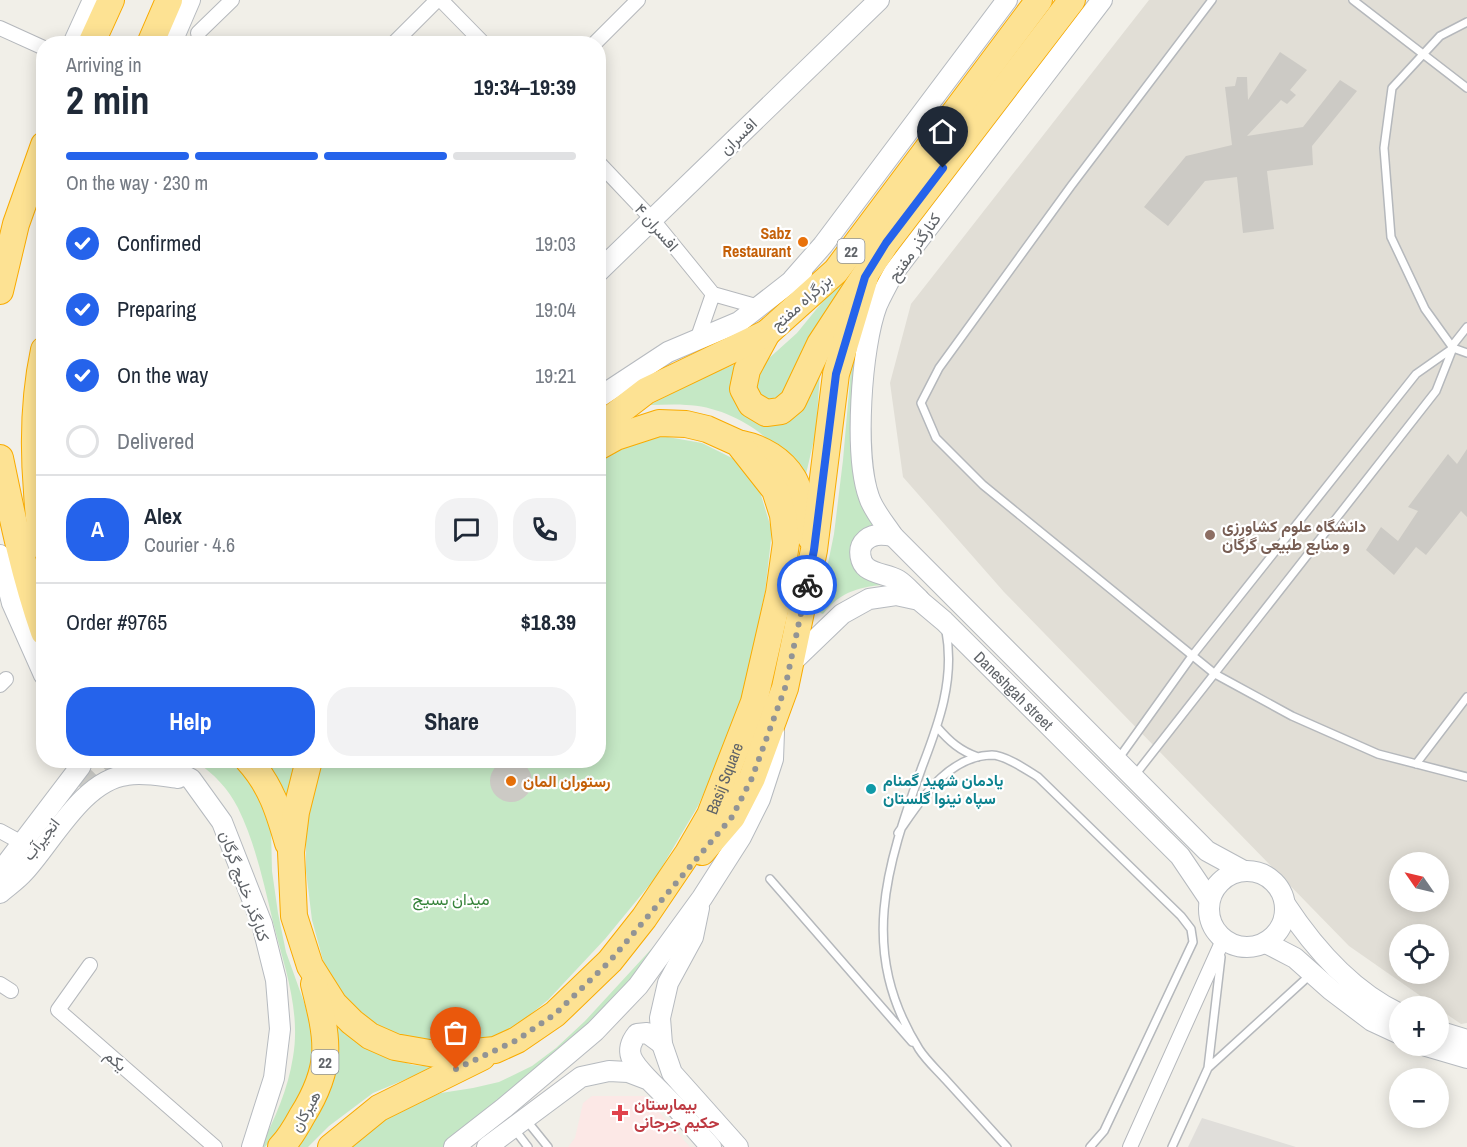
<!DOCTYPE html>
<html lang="en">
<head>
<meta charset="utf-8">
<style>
  :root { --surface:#fff; --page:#f2f2f3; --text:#1f2937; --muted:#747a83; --line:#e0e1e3; --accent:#2563eb }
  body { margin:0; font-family:"Archivo Narrow",Vazirmatn,sans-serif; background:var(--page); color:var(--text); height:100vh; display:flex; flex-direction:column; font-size:22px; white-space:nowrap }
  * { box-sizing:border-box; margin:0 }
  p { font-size:20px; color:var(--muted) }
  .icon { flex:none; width:33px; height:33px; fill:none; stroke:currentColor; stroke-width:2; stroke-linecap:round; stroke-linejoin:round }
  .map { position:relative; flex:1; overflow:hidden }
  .panel { position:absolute; left:36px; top:36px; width:570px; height:732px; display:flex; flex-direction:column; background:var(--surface); border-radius:24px; box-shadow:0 3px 15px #0003 }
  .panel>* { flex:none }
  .needle { width:39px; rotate:304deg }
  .controls { position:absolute; left:1389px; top:852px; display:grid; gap:12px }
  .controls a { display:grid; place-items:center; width:60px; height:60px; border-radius:50%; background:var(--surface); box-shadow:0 3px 15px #0003; font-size:30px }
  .pin { position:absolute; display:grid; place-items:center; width:51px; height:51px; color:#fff; margin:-62px -26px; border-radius:50% 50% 50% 0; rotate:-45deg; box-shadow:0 0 6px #0007 }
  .pin .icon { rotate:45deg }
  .courier { position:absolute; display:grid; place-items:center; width:60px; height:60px; margin:-30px; border:4px solid #2563eb; border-radius:50%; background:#fff; color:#222; box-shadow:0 2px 8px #0007 }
  .head em { font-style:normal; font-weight:700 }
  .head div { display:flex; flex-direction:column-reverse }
  .head { display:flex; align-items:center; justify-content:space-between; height:102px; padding:0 30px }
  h1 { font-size:39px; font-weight:700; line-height:45px }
  .bar { display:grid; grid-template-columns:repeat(4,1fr); gap:9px 6px; align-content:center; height:72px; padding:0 30px }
  .bar i { height:8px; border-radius:4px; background:var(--line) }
  .bar .current { background:var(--accent) }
  .bar p { grid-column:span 4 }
  .line { display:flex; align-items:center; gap:15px; padding:0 30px; border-top:2px solid var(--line) }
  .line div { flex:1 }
  .round { display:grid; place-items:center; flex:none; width:63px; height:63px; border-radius:24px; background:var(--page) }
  ol { padding:0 30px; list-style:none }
  li { display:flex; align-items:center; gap:18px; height:66px }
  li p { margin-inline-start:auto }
  li .icon { padding:6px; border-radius:50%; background:var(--accent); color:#fff; stroke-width:4 }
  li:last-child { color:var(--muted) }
  li i { width:33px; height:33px; border:3px solid var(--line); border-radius:50% }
  .button { display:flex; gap:12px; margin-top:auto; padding:12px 30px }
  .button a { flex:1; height:69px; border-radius:24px; background:var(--accent); color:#fff; font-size:24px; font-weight:700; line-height:69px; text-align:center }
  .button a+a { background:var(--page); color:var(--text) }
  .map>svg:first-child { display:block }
  .industrial { fill:#e0deda }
  .education { fill:#e1ded6; fill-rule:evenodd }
  .medical { fill:#fce8e6 }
  .green { fill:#c5e8c5 }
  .building { fill:#cccac5 }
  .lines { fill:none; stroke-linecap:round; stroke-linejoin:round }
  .secondary-tunnel { stroke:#ccccc8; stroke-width:20; stroke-dasharray:20 10; stroke-linecap:butt }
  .lane-casing { stroke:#b5b8bc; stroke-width:10 }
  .street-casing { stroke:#b5b8bc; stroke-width:16 }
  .secondary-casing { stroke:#b6babf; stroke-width:22 }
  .highway-casing { stroke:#f9ab00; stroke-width:28 }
  .lane { stroke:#fff; stroke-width:7 }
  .street { stroke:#fff; stroke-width:14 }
  .secondary { stroke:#fff; stroke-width:20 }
  .highway { stroke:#fde293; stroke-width:26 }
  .done { stroke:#929495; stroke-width:6; stroke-dasharray:0 10.8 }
  .route { stroke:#2563eb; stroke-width:8 }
  .food-dot { fill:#e8710a; stroke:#fff; stroke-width:2 }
  .education-dot { fill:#8d6e63; stroke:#fff; stroke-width:2 }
  .culture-dot { fill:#0f9aa8; stroke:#fff; stroke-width:2 }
  .health-dot { fill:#e0444e; stroke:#fff; stroke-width:2 }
  .labels { text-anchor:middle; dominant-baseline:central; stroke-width:4.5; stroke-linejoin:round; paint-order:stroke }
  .shield { fill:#fff; stroke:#8f9295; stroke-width:1.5 }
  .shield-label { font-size:15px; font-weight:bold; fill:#5f6368 }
  .street-label { font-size:16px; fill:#5f6368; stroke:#fff }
  .food-label { font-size:16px; font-weight:bold; fill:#c56008; stroke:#fff; text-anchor:end }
  .education-label { font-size:16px; font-weight:bold; fill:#785e54; stroke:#fff; text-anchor:start }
  .culture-label { font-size:16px; font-weight:bold; fill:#0d838f; stroke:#fff; text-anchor:start }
  .park-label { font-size:16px; fill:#348238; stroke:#fff }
  .health-label { font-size:16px; font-weight:bold; fill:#be3a42; stroke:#fff; text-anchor:start }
</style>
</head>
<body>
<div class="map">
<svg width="1467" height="1147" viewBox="0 0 1467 1147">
  <rect width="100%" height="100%" fill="#f1efe8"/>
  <path class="industrial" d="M1202,1118L1296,1147H1188Z"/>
  <path class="education" d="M1149,0H1467V1023L1461,1024L1439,1009L1438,1006H1435L1349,946L1004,592L903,477L890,383L911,304ZM1400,862H1438V902H1400ZM1400,934H1438V974H1400Z"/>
  <path class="medical" d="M592,1096H645L690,1147H568L575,1138L583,1103Z"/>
  <path class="green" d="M904,202L848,277L805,350L794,386L769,404L754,392L758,368L797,333Z
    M892,257L872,297L856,356L852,455L855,480L877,528L853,549L890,584C860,587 842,590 823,614L818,612L834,534L843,460L852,357L870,296Z
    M821,357L816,431L803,487C797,478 792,467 786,459C764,429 723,406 686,405C674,404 661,405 649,405L704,377L738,363L734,383L785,421L802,410L811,392Z
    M662,436L702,443L734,459L760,492L772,531L765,592L743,694L728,739L698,806L656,877L605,939L548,1000L510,1031L479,1044L401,1041L366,1025L342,999L324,964L312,920L306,871V819L320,761L598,760L599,463L620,449Z
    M195,761H233L244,768L259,786L271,829L272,871L278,913L286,952L305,1005L313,1036L312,1065L304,1094L286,1122L265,1147H260C275,1119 288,1089 293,1057C301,1010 284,966 273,922C264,884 255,842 238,808C228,788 213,773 195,761Z
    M261,761H296L286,801Z
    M655,945L658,946L624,987L589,1024L444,1147H346L384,1118L406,1106L441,1093L473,1088L499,1082L532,1066L556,1048L585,1021Z
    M335,1022L387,1057L413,1065L435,1067L373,1093L329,1126L308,1147H289C328,1102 339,1083 335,1022Z"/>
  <path class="building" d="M1280,52L1307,70L1290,90L1296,95L1287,104L1281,100L1247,136L1303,127L1340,80L1357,91L1312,146L1313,165L1267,171L1274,229L1243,233L1237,177L1205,181L1168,226L1144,207L1186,156L1232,145L1225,87L1235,86L1237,77H1247L1248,100Z
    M1467,449V517L1461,511L1426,555L1416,547L1394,575L1366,550L1381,527L1398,541L1418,511L1408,507L1448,454L1457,464Z
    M490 781a21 21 0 1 1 42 0a21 21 0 1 1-42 0Z"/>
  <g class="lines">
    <path class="secondary-tunnel" d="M81,788L108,760"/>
    <defs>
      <path id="lane" d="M1212,0L1071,186L939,368L921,403L936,438L983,485L1215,674L1292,716L1378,754L1467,777
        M1353,0L1467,88
        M1467,22L1440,36L1392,88L1384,148L1391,237L1425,309L1453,348L1467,353
        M1452,346L1467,327
        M946,631C955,679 939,723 922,767C886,868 858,951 919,1049C926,1060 937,1070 946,1080C966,1102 987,1125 1007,1147
        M937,727C949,741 960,751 978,757
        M1119,758L1192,656L1416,374L1453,348L1436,391L1135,775
        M1416,764L1467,697
        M898,833C921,800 947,756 992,755C1005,755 1027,770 1038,777L1181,916L1191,929L1193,942L1104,1131L1090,1147
        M770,879L912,1042
        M1208,1068L1310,975
        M527,1121L548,1147
        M515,1130L528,1147
        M1172,1147L1208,1068L1221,957"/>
      <path id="street" d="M441,0L484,44
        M0,28L44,48
        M198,33L232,0
        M393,44L437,0
        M594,44L638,0
        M598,162L652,219L713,294
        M713,294L759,307
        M697,340L713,294
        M0,685L6,679
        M0,831L22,843
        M90,965L58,1010L215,1147
        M0,984L11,991
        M1130,1147L1223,940"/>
      <g id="secondary">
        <path d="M1102,0L894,272C888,283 882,294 877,305C861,347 854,455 869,497C873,510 885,524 893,536L1207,851L1242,870"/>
        <path d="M73,44L93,0"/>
        <path d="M171,44L190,0"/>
        <path d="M598,272L879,0"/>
        <path d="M793,279L823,245L1007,0"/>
        <path d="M598,398L668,352L739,322L802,273"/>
        <path d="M893,536C882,534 871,533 863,543C858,550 860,563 867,568C875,574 889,575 898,580C906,585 912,593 919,599"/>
        <path d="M0,555L12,603L44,675"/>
        <path id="s1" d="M790,664L842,614L869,599L896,595L919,600L944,621L1180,856L1209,899"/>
        <path d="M155,760L191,779L222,822L262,924L276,980L280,1029L274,1078L252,1147"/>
        <circle cx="1247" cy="909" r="38"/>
        <path d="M0,881L7,863L80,767L83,760"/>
        <path d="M0,893C8,886 17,880 24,872C52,842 83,780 127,775C144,772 161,776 178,778"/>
        <path d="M1285,904C1314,948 1351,991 1400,1014"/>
        <path d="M699,908L693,937L668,983L660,1018L662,1044L672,1073L738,1147"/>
        <path d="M1266,943L1295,958L1331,990L1372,1021L1400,1034"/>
        <path d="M1438,1031L1467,1040"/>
        <path d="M1426,1046L1467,1058"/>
        <path d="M648,1079C634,1064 622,1053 637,1034L647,1033L662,1044"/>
        <path d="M454,1147L504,1108L595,1031L638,986L702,898L741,837L760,799L773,759L774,732"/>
        <path d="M487,1147L581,1077L609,1071L628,1072L649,1080L674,1105L711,1147"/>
      </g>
      <g id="highway">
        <path d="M91,44L111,0"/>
        <path d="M150,44L169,0"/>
        <path d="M0,291L16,224L44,145"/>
        <path d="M767,333L747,370L743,389L751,404L766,413L781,411L793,401L820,344L886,243L1072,0"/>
        <path d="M44,350C34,397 33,444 37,492C38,510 39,528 44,547"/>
        <path d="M598,428L646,391L767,333L836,271L1039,0"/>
        <path d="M742,444C762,448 782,460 793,478C800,489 808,524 811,538"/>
        <path d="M0,458C12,516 24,575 44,632"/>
        <path d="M248,760C271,785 279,812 288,843"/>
        <path id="s2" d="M309,760L296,812L291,852L294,916L310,966L334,1004L352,1022L370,1036L395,1047L441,1055L495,1050L517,1040L555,1014L610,961L644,918L688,853L710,815L754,702L779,593L786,543L783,515L775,490L738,443L707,429L686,424L659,423L616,437L598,447"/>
        <path d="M702,852L732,817L752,778L785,688L814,550L836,374L865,277"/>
        <path d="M281,1147C290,1138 296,1127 302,1116C334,1065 328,1040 314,984"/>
        <path d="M331,1147L379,1108L482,1057"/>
      </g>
    </defs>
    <use href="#lane" class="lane-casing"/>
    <use href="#street" class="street-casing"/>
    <use href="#secondary" class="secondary-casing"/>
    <use href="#highway" class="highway-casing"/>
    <use href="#lane" class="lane"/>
    <use href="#street" class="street"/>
    <use href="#secondary" class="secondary"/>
    <use href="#highway" class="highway"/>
  </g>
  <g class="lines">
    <path class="done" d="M456,1069L517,1040L555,1014L610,961L732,817L752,778L785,688L807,585"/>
    <path class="route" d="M807,585L814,550L836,374L865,277L886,243L943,168"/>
  </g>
  <g class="food-dot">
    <circle cx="803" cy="242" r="6"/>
    <circle cx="511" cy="781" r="6"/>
  </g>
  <circle class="education-dot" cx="1210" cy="535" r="6"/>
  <circle class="culture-dot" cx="871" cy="789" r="6"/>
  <path class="health-dot" d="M617 1104h6v6h6v6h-6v6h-6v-6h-6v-6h6z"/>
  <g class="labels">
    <g class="shield">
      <rect x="837.5" y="239" width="27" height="24" rx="4.5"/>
      <rect x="311.5" y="1050" width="27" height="24" rx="4.5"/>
    </g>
    <g class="shield-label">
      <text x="851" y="251">22</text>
      <text x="325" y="1062">22</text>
    </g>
    <g class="street-label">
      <text transform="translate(738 136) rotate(-44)">افسران</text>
      <text transform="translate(657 227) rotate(49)">افسران ۴</text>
      <text transform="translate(914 247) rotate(-55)">کنارگذر مفتح</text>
      <text transform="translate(801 302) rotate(-42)">بزرگراه مفتح</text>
      <text stroke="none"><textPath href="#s1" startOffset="285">Daneshgah street</textPath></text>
      <text stroke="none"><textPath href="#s2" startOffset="795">Basij Square</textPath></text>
      <text transform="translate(41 839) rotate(-52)">انجیرآب</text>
      <text transform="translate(245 886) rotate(70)">کنارگذر خلیج گرگان</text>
      <text transform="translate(116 1060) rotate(41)">یکم</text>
      <text transform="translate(305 1111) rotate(-60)">هیرکان</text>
    </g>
    <g class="food-label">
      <text x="791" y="233">Sabz<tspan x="791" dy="18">Restaurant</tspan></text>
      <text x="523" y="781" text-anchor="start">رستوران المان</text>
    </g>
    <g class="education-label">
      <text x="1222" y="526">دانشگاه علوم کشاورزی<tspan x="1222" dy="18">و منابع طبیعی گرگان</tspan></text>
    </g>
    <g class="culture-label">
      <text x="883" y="780">یادمان شهید گمنام<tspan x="883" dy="18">سپاه نینوا گلستان</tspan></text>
    </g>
    <g class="park-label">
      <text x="451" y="899">میدان بسیج</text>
    </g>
    <g class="health-label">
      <text x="634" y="1104">بیمارستان<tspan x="634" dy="18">حکیم جرجانی</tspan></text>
    </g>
  </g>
</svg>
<div class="controls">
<a><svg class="needle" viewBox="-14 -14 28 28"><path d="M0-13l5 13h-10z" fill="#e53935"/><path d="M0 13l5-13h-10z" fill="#747a83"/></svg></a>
<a><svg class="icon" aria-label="locate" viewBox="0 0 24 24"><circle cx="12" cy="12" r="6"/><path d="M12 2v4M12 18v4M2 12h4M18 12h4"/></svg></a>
<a>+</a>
<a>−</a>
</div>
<div class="pin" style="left:456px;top:1069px;background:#ea580c"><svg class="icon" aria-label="bag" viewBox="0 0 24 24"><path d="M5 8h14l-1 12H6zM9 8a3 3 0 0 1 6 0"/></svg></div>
<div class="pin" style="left:943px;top:168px;background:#1f2937"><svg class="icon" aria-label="home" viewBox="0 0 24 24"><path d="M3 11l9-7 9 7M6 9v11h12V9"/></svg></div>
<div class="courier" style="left:807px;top:585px"><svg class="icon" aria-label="bike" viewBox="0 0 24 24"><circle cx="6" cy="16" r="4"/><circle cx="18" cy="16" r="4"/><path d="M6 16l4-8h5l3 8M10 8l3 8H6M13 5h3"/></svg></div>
<section class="panel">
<div class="head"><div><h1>2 min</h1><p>Arriving in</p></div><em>19:34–19:39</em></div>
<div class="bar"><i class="current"></i><i class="current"></i><i class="current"></i><i></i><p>On the way · 230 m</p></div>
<ol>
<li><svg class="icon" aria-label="check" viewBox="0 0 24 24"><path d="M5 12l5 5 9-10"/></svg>Confirmed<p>19:03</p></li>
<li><svg class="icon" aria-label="check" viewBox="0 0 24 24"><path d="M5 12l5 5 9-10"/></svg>Preparing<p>19:04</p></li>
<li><svg class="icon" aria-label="check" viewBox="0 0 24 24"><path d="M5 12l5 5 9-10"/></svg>On the way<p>19:21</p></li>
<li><i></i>Delivered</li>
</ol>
<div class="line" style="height:108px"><b class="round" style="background:var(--accent);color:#fff">A</b><div><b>Alex</b><p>Courier · 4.6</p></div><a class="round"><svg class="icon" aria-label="chat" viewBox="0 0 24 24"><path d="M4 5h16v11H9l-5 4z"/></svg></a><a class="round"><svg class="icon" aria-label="phone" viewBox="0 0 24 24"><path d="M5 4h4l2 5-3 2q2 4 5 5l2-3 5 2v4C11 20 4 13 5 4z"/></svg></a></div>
<div class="line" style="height:78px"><div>Order #9765</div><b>$18.39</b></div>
<div class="button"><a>Help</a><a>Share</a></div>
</section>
</div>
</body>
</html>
